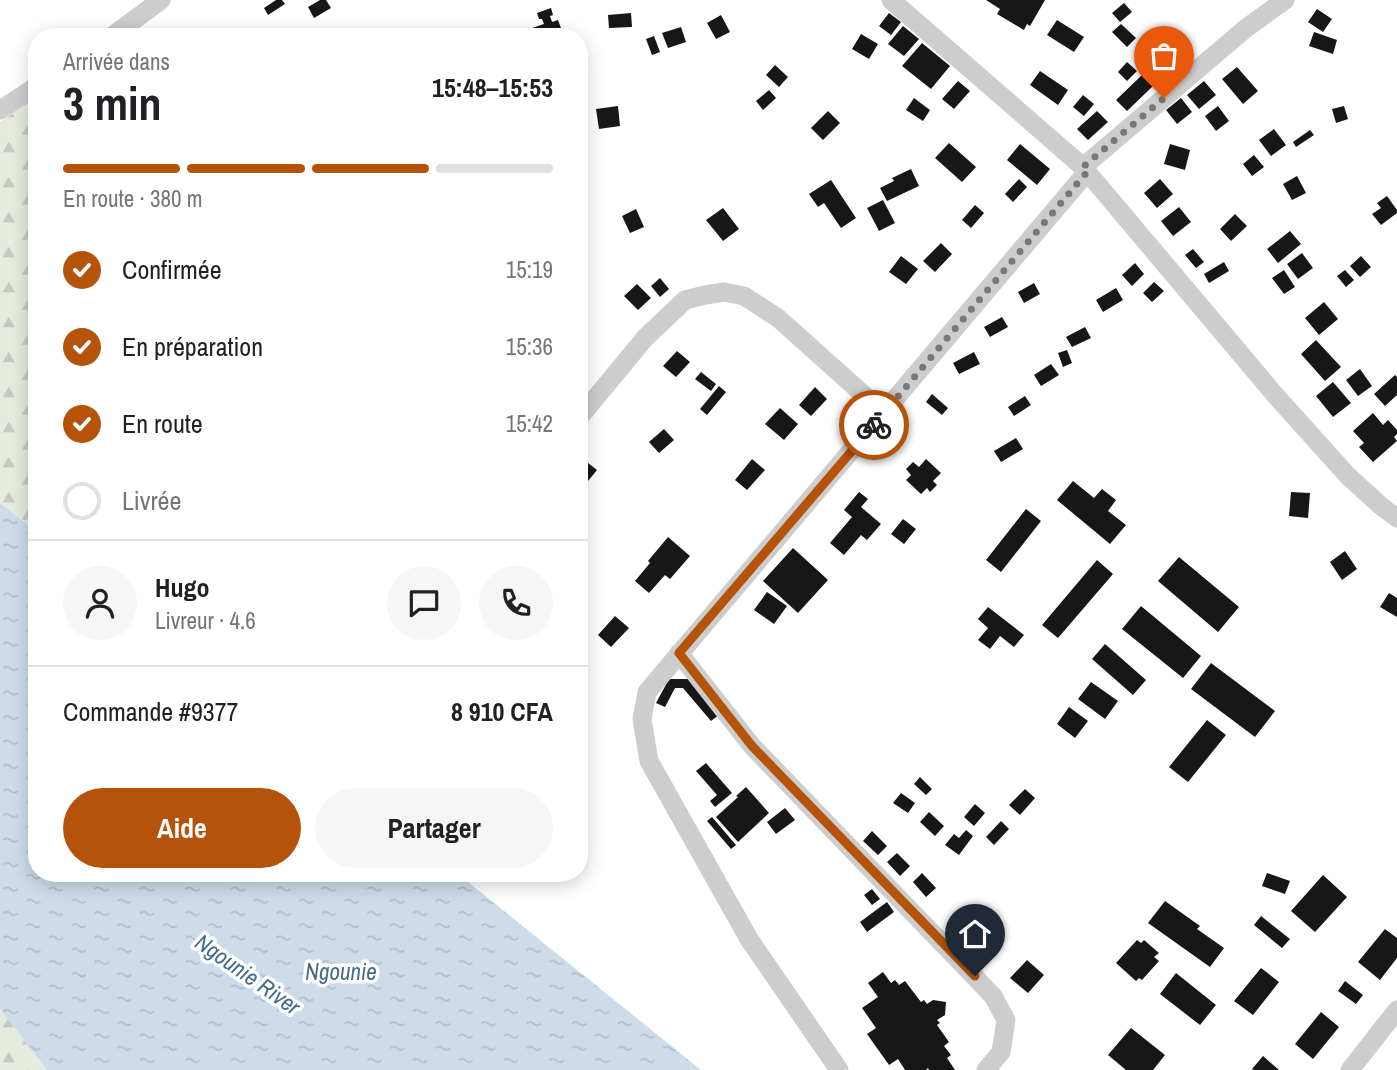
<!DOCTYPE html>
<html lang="fr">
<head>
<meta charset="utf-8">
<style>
  :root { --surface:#fff; --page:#f6f6f6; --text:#202124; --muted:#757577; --line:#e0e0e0; --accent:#b45309 }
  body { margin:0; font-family:"Archivo Narrow",sans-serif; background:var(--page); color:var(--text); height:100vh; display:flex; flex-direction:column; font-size:26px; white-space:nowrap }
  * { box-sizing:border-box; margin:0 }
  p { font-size:23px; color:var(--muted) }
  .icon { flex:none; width:38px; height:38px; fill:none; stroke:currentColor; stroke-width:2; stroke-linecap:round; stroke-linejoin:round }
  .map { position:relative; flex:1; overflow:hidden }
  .side { position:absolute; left:28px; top:28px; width:560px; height:854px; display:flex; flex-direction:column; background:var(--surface); border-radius:28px; box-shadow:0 4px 18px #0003 }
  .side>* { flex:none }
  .pin { position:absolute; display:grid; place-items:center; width:60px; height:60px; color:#fff; margin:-72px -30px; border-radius:50% 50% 50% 0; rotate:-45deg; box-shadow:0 0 7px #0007 }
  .pin .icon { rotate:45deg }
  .courier { position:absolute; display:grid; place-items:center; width:70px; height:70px; margin:-35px; border:5px solid #b45309; border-radius:50%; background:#fff; color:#222; box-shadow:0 2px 9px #0007 }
  .head em { font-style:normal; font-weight:800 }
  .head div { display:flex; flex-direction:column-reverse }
  .head { display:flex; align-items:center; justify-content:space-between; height:119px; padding:0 35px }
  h1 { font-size:46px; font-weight:800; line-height:52px }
  .bar { display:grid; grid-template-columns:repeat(4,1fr); gap:10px 7px; align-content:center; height:84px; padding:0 35px }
  .bar i { height:9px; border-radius:5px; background:var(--line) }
  .bar .on { background:var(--accent) }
  .bar p { grid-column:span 4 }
  .line { display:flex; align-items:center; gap:18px; padding:0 35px; border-top:2px solid var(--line) }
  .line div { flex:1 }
  .round { display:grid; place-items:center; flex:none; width:74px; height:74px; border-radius:37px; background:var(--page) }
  ol { padding:0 35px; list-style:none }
  li { display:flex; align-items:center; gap:21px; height:77px }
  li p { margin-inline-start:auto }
  li .icon { padding:7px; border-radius:50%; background:var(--accent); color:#fff; stroke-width:4 }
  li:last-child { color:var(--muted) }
  li i { width:38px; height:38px; border:4px solid var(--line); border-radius:50% }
  .cta { display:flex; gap:14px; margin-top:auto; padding:14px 35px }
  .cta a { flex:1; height:80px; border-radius:42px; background:var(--accent); color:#fff; font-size:28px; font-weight:800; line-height:80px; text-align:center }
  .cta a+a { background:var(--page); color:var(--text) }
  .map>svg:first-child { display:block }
  .forest { fill:url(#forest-firs) }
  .water { fill:url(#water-ripples) }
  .building { fill:#171717 }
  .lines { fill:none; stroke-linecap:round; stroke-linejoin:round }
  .minor { stroke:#cdcdcd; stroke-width:19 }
  .done { stroke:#787878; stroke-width:7; stroke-dasharray:0 12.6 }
  .route { stroke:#b45309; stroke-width:9 }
  .labels { text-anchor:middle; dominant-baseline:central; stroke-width:7; stroke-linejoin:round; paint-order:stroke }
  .water-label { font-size:23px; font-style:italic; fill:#466b89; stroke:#fff }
</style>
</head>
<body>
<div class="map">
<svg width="1397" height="1070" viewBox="0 0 1397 1070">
  <defs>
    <pattern id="forest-firs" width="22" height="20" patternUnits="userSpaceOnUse" patternTransform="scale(1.75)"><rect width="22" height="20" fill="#e5ebdf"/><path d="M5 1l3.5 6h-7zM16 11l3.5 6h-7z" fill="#c5cac0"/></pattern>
    <pattern id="water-ripples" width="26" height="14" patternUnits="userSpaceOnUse" patternTransform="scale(1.75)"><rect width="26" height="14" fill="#cedce9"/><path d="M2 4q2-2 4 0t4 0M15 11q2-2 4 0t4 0" fill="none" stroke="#b1bdc8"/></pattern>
  </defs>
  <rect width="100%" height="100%" fill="#fff"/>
  <path class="forest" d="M37,97V532L0,503V122Z
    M0,1009L47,1070H0Z"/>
  <path class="water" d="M0,503L37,532V873H457L701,1070H47L0,1009Z"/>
  <path class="building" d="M276,0H282L285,4L268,15L264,8Z
    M320,0H326L331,8L314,18L308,7Z
    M986,0H1045L1030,26L1027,24L1024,30L997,14L1000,9Z
    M1124,3L1132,12L1120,22L1112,13Z
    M551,8L553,15L550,16L552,22L558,20L564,36L535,37L532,28L544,24L542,19H539L537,13Z
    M1317,9L1332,19L1323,32L1308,22Z
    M631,13L632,27L609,28L608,15Z
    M889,13L901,22L891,35L879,26Z
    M721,15L730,32L716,39L707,23Z
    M1057,20L1084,37L1074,52L1047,35Z
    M1121,24L1136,38L1127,47L1112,32Z
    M903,26L919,39L904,56L888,44Z
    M681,27L686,42L668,48L662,33Z
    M1165,30L1180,45L1162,62L1148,46Z
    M1314,32L1337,40L1333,54L1309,46Z
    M861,34L878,44L869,59L852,49Z
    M654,36L660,52L652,55L646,39Z
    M922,43L950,66L931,89L902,66Z
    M1127,62L1137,71L1127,81L1118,72Z
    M775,65L788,77L779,87L766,75Z
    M1237,67L1258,91L1243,104L1222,79Z
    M1040,71L1068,90L1058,105L1030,85Z
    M1142,75L1153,86L1127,111L1116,100Z
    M958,81L970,91L954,109L942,99Z
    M1204,81L1216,95L1199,109L1187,95Z
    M769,90L776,98L763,110L756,101Z
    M1083,95L1094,104L1084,116L1073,107Z
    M914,98L930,110L923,121L906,110Z
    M1181,98L1192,112L1177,124L1166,110Z
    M618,106L620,126L599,129L596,109Z
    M1218,106L1229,121L1216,131L1205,116Z
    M1344,106L1348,119L1336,123L1332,109Z
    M828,111L840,123L823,140L811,128Z
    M1097,111L1108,122L1088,140L1077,129Z
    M1274,129L1286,145L1271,156L1259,140Z
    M1310,130L1314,135L1296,147L1293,142Z
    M949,143L976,167L962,182L935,158Z
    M1020,144L1050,169L1037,185L1007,160Z
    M1170,144L1190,150L1185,170L1164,164Z
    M1254,155L1264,167L1252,176L1243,164Z
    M911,169L919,186L887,201L880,188L894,181L892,178Z
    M1297,176L1306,193L1292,200L1283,184Z
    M1019,179L1027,187L1013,202L1005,194Z
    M1160,179L1173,194L1157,208L1144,193Z
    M831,180L856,218L841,228L824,203L818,207L809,194Z
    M1387,196L1397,210V213L1381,225L1372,214L1381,208L1377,203Z
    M883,200L895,223L879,231L867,208Z
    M975,205L984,213L971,228L962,220Z
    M1179,207L1191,222L1173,236L1161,221Z
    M723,208L739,229L723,241L706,220Z
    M636,209L644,227L630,233L622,216Z
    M1235,214L1247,226L1231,241L1220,229Z
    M1290,231L1301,244L1278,263L1267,249Z
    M941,243L952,254L935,272L923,261Z
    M1193,249L1204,262L1196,268L1185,255Z
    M1302,253L1313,268L1298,279L1287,264Z
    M901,256L918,269L906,284L889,272Z
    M1361,256L1371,267L1360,277L1350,266Z
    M1224,262L1229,271L1209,283L1204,274Z
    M1135,263L1144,274L1132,286L1122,275Z
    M1284,270L1295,287L1284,294L1272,278Z
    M1345,270L1354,280L1346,287L1337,276Z
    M660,278L669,289L660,297L651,286Z
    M1154,282L1164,291L1152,302L1143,293Z
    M1034,283L1040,294L1024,303L1018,292Z
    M637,284L651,298L638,310L624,296Z
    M1116,288L1123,300L1103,312L1096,300Z
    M1324,302L1338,319L1319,335L1305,318Z
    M1002,317L1008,327L990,337L984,327Z
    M1085,327L1091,338L1072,347L1066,337Z
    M1316,340L1341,367L1325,381L1301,354Z
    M1067,350L1072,363L1063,367L1058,353Z
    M677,351L690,362L676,377L663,366Z
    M974,352L980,364L959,374L953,363Z
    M1051,364L1059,375L1041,386L1034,375Z
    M1360,369L1372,386L1358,396L1346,380Z
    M701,372L716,384L711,391L695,379Z
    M1395,375L1397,377V395L1385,406L1374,394Z
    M1333,382L1351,403L1333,417L1316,396Z
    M719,386L726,392L707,415L700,409Z
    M815,387L827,399L811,416L799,405Z
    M932,394L948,408L942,415L926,402Z
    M1025,396L1031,405L1014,416L1008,407Z
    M780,408L798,424L784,440L765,424Z
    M1373,413L1383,425L1388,420L1397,430V434L1394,437L1397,441L1373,462L1359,447L1364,443L1353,431Z
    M664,429L674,440L659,453L649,442Z
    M1016,438L1023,449L1001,462L994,451Z
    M579,456L597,470L579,492Z
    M752,459L765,470L747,490L735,480Z
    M926,459L941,473L933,481L937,485L930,492L927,488L921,494L906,480L911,475L906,469L913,462L919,467Z
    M1073,481L1094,498L1102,489L1116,500L1108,511L1126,525L1110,544L1057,500Z
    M859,492L868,499L861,507L881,524L867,540L861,535L844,555L830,543L852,517L844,510Z
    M1291,492L1310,493L1308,518L1289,516Z
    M1026,509L1041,521L1001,572L986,560Z
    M903,519L916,529L904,544L891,534Z
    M668,537L690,556L670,579L665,575L649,593L635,581L650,563L648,561Z
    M793,548L828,580L798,613L763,581Z
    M1345,551L1357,569L1342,580L1330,562Z
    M1179,557L1239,607L1218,632L1158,581Z
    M1097,560L1113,574L1058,638L1042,625Z
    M767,592L787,606L774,624L754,610Z
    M1389,593L1397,598V617L1380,607Z
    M1141,606L1201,656L1183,678L1122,629Z
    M988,607L1024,635L1014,647L1000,636L990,649L978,640L988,628L978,619Z
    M615,616L629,628L611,647L598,635Z
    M1105,644L1146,680L1133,695L1092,659Z
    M1211,663L1275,711L1255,737L1191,689Z
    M669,679H691L720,714L711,721L683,688H675L665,707L656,703Z
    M1091,682L1118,701L1105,719L1078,699Z
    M1069,707L1088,721L1075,738L1057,724Z
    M1207,720L1226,735L1188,782L1169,767Z
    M706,763L732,793L715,807L710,801L717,795L696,771Z
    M920,777L932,789L926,795L914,784Z
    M746,787L769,813L738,842L716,817L738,797L736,796Z
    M1025,789L1035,798L1020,815L1009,805Z
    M901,793L915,803L908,813L893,803Z
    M975,804L985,813L974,826L964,817Z
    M785,808L795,820L776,834L767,822Z
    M929,812L944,826L935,836L920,822Z
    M712,817L736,845L731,849L707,821Z
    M1001,821L1009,829L994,845L986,837Z
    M966,830L973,836L959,855L945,845L954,834L959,838Z
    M872,831L887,846L878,855L863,841Z
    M897,853L910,866L900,876L887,862Z
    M922,873L936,888L926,897L913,882Z
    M1267,873L1290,881L1285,894L1262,886Z
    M1323,875L1347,897L1315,932L1291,911Z
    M872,889L880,899L872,905L864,895Z
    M1165,901L1200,926L1197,929L1224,948L1210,967L1148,923Z
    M887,902L894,912L867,932L860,922Z
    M1261,916L1290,939L1282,948L1254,925Z
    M1385,929L1397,938V958L1380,980L1358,962Z
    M1137,940L1141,943L1144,940L1159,953L1154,957L1159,961L1142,980L1139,978L1136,981L1116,963Z
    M1027,960L1044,975L1028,993L1010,978Z
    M1261,968L1279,982L1253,1015L1234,1001Z
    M883,972L891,983L895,980L899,985L905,981L921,1002L924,1000L927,1004L933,1000L946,1002L945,1015L937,1020L940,1023L937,1025L949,1042L944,1046L951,1055L947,1058L955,1070H929L928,1068L926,1070H905L898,1059L889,1065L867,1034L876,1028L862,1008L878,997L868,983Z
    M1176,973L1216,1005L1200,1025L1160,994Z
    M1345,981L1363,995L1356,1004L1338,991Z
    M1321,1012L1339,1027L1313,1059L1295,1044Z
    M1131,1028L1165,1055L1153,1070H1126L1108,1055Z
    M1263,1056L1279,1070H1254L1252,1069Z"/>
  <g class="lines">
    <path class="minor" d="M891,0L1083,167L1276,396L1348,476L1381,506L1397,518
      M111,37L161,0
      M0,110L37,86
      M1083,167L1245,29L1285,0
      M579,418L645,338L685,300L705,295L724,292L744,296L778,318L884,413
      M679,653L752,746L993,996L1006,1020L1001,1052L986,1070
      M839,1070L749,939L649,761L642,719L647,692L1087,172
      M1350,1070L1397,1010"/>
  </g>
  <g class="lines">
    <path class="done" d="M874,425L1087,172L1083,167L1164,98"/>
    <path class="route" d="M874,425L679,653L752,746L975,976"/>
  </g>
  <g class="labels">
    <g class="water-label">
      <text x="341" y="971">Ngounie</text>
      <text transform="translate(248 974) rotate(35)">Ngounie River</text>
    </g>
  </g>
</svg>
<div class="pin" style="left:1164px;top:98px;background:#ea580c"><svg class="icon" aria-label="bag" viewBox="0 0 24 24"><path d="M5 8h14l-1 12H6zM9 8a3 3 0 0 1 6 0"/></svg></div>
<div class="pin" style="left:975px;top:976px;background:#1f2937"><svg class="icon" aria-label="home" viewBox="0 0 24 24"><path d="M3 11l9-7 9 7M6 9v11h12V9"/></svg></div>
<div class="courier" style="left:874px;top:425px"><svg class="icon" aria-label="bike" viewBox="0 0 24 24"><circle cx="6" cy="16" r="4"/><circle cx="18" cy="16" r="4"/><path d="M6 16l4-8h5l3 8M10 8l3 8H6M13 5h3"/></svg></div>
<section class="side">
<div class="head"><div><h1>3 min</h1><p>Arrivée dans</p></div><em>15:48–15:53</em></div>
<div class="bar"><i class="on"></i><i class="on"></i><i class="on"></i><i></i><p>En route · 380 m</p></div>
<ol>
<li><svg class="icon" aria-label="check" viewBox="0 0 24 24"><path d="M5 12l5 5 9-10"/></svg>Confirmée<p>15:19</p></li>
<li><svg class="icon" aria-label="check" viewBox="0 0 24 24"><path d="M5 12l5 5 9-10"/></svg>En préparation<p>15:36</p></li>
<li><svg class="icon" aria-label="check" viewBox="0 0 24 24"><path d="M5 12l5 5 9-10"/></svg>En route<p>15:42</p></li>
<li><i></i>Livrée</li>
</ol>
<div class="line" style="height:126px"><a class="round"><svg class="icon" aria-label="person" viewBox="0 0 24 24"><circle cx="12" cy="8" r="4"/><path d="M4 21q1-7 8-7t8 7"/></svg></a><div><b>Hugo</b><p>Livreur · 4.6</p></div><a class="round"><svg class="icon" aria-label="chat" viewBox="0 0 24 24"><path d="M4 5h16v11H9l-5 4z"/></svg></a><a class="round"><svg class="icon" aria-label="phone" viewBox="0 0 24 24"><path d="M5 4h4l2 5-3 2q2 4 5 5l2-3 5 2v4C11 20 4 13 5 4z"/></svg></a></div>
<div class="line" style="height:91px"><div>Commande #9377</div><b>8 910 CFA</b></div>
<div class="cta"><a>Aide</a><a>Partager</a></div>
</section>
</div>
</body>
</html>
